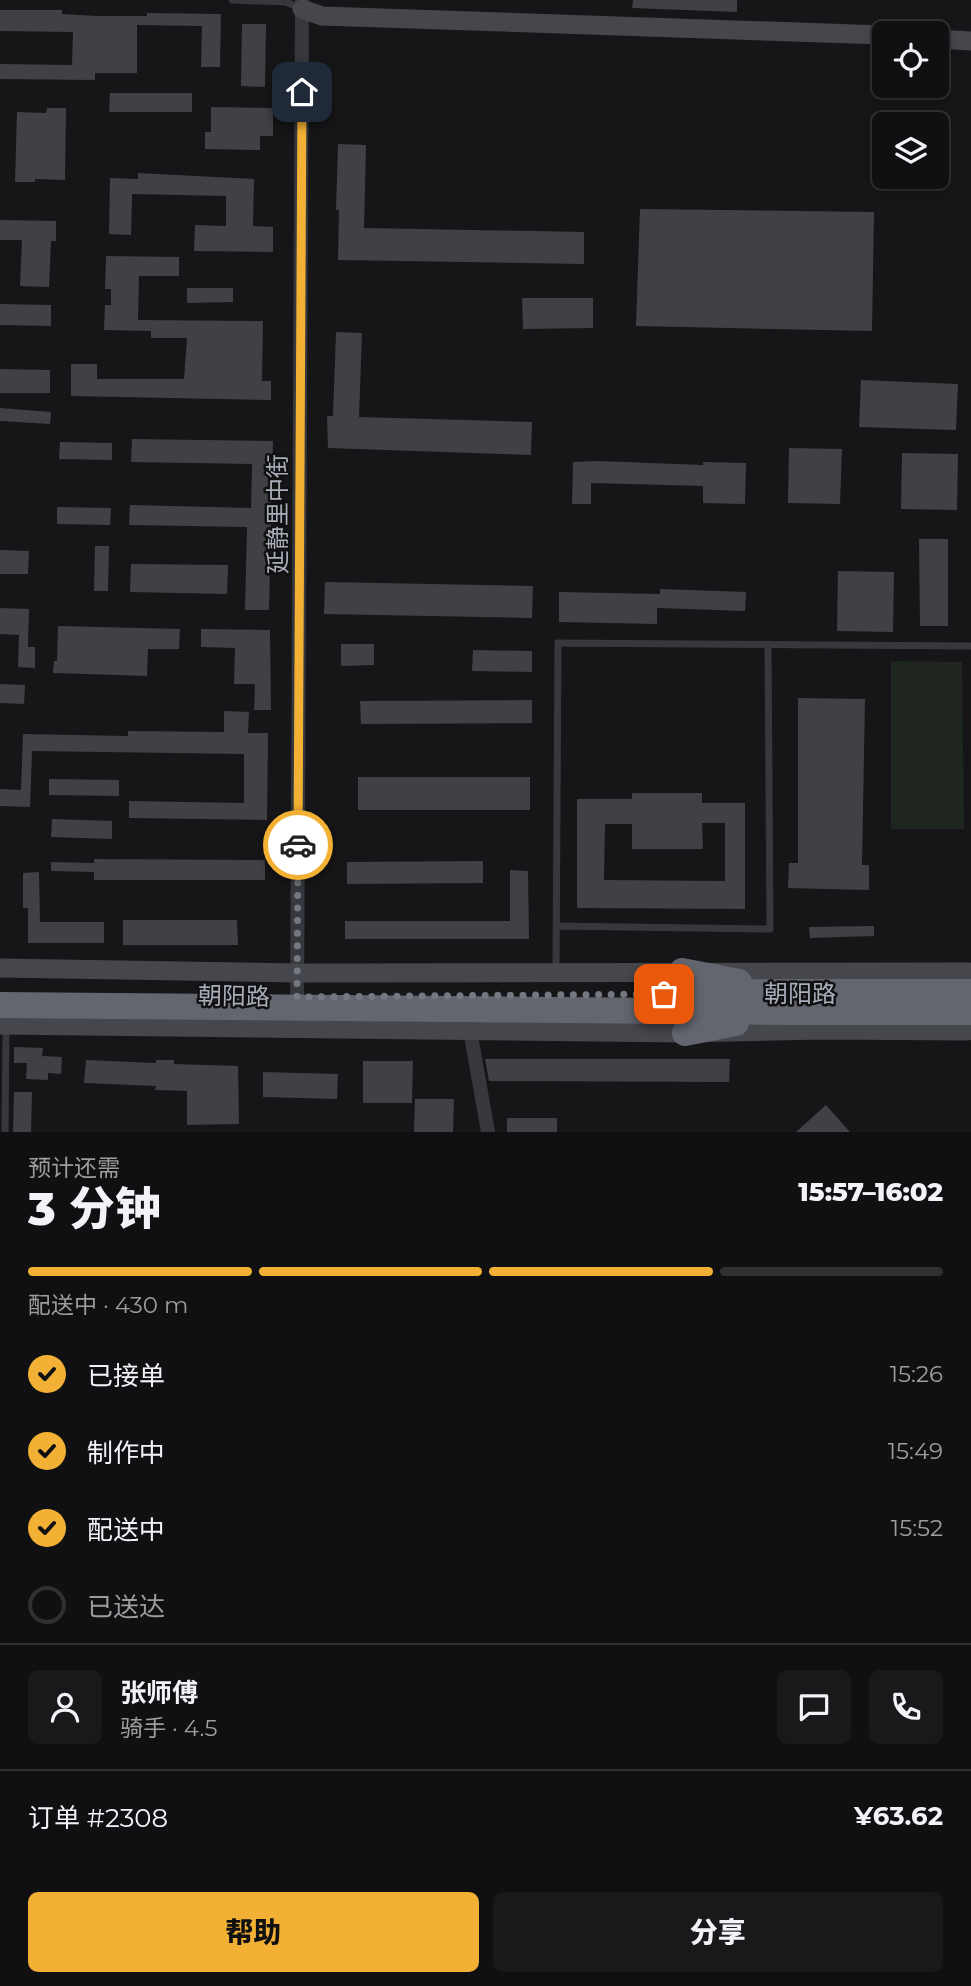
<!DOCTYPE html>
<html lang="zh">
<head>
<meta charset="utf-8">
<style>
  :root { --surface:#101012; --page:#19191b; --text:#f1f3f6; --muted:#9c9d9f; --line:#303032; --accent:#f2b134 }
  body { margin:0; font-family:Montserrat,"Noto Sans SC",sans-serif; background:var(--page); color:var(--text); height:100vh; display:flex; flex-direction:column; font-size:26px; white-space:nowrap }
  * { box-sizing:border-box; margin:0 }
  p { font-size:23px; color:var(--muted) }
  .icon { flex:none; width:38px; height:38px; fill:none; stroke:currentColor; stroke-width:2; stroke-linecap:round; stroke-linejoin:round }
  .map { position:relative; height:1132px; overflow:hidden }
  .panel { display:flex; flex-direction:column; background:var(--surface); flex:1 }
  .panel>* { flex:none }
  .fabs { position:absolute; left:872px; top:21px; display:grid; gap:14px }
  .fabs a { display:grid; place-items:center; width:77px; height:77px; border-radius:10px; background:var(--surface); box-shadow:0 4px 10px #0003,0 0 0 2px var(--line); font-size:35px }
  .pin { position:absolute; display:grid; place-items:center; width:60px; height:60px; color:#fff; margin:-30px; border-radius:14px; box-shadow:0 4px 10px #0006 }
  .courier { position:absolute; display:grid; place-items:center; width:70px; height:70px; margin:-35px; border:5px solid #f2b134; border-radius:50%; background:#fff; color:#222; box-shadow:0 2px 9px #0007 }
  .summary em { font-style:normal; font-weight:800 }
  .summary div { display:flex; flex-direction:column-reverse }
  .summary { display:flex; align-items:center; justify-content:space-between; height:119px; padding:0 28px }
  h1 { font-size:46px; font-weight:800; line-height:52px }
  .bar { display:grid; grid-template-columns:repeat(4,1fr); gap:10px 7px; align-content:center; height:84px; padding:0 28px }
  .bar i { height:9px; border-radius:5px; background:var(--line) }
  .bar .active { background:var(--accent) }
  .bar p { grid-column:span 4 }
  .line { display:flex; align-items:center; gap:18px; padding:0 28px; border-top:2px solid var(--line) }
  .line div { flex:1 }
  .round { display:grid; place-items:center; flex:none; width:74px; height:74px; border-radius:10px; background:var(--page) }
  ol { padding:0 28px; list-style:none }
  li { display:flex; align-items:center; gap:21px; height:77px }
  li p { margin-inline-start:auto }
  li .icon { padding:7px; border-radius:50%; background:var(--accent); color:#111; stroke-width:4 }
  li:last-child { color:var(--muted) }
  li i { width:38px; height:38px; border:4px solid var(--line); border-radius:50% }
  .action { display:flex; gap:14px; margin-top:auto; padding:14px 28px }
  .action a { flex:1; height:80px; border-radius:10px; background:var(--accent); color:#111; font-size:28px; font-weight:800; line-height:80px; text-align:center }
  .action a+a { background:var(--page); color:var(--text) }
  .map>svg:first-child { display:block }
  .green { fill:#1e261f }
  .building { fill:#404145; fill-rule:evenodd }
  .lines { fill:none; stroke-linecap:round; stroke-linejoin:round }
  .lane { stroke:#37383d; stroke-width:7 }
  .street { stroke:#37383d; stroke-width:14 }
  .secondary { stroke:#45474d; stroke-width:19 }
  .highway { stroke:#63666e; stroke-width:26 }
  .highway-bridge { stroke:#63666e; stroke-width:26 }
  .done { stroke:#757880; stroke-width:7; stroke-dasharray:0 12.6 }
  .route { stroke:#f2b134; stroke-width:9 }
  .labels { text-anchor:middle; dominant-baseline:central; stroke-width:5; stroke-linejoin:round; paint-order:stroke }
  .street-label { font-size:24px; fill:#a8adb8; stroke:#111113 }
</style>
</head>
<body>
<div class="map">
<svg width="971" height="1132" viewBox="0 0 971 1132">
  <rect width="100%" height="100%" fill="#161618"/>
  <path class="green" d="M891,661L962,662L964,829H891Z"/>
  <path class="building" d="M633,0H737V12L632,8Z
    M0,10H62V14L97,16H147V13L221,14L220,67H201L202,26L137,25V73H95V80L0,79V64L72,65L73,32L0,31Z
    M242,24H266L265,87L241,86Z
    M110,93H192V112H109Z
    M211,107L273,108V136H260V150L205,149V132H211Z
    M47,108H66L65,180L35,179V182H15L17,112L46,113Z
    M338,144L366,145L364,228L584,232V264L338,260L339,210H336Z
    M138,173L254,179L253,226L273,227V252L194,251L195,225L226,226V196L132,194L131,235L109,234L110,178L138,179Z
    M640,209L874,212L872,331L636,326Z
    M0,220L56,221V241H51L49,287L20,286L22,240H0Z
    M106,256L179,257V276H139L138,320L263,321L262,381H271V400L71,396V364H97V379H184L187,338H151V331L104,330L105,305H111V289H105Z
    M187,288H233V302L187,303Z
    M522,298H593V328L523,329Z
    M0,304L51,305V326L0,325Z
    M336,332L362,333L359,417L532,422L531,455L328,448L327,416H333Z
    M0,369L50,370V393H0Z
    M861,380L958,384L956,430L859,427Z
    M0,408L51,412L50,424L0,421Z
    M132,439L273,441L269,610H245L247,527L129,525L130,505L251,508L252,464L131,462Z
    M60,442L112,443V460L59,459Z
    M789,448L842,449L840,504L788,503Z
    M902,453L958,454L957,510L901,509Z
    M598,461L703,465V462L746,463L745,504L703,503V486L591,483V504H572L573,462Z
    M57,507L111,508L110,525L57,524Z
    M919,539H948V626H920Z
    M95,546H109L108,591H94Z
    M0,550L29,551L28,574H0Z
    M131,564L228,565L227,594L130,592Z
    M838,571L894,572L893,632L837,631Z
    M325,582L533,586L532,618L324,614Z
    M660,589L746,592L745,611L657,608V624L559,622V592L660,594Z
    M0,608L29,609L28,647H35V668L18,667L19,635L0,634Z
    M58,626L180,629L179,649H148L147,676L53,673L54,661H57Z
    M201,629L270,630L271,710H254L255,684H234L235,648L201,647Z
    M341,644H374V665L341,666Z
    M473,650L532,651V672L472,671Z
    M0,684L25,685L24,704L0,703Z
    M798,698L865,699L862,865H869V890L788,888L789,863H798Z
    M532,700V723L361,724L360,701Z
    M224,711L249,712L248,733H268L267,820L129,818V801L244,803V754L32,751L30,807L0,806V789L21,790L23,734L128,736V731L224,732Z
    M358,777H530V810H358Z
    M49,779L119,780V796L49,795Z
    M632,793H702V803H745V909L577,908V799H632ZM702,823H725V881L604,880L605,824H632V849H703Z
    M52,819L112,821V839L51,837Z
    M94,859L265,860V880H94V872L51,871V862L94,863Z
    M483,861V883L347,884V862Z
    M510,870L528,871L529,939H345V921H510Z
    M39,872L40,922H104V943H28V908H23V873Z
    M123,920H237L238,945H123Z
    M874,926V936L810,938L809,927Z
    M14,1047L43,1048L42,1056L62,1057L61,1074L48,1073V1080L26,1079L27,1063H14Z
    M485,1059H730L729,1082L489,1081Z
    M86,1060L156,1063V1060H174V1064L238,1066L239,1124L187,1125V1091L155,1090L156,1086L84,1083Z
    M363,1061H413L412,1103H363Z
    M263,1072L338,1074L337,1099L263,1097Z
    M14,1092H32L31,1132H13Z
    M415,1099H454L453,1132H414Z
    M826,1105L850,1132H796Z
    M507,1118H557V1132H507Z"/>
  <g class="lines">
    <path class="lane" d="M232,0L286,2L300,8
      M556,926L770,929L768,644
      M556,971L558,643L971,646
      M5,1132L6,1028"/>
    <path class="street" d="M297,1014L302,1
      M470,1030L488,1132"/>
    <path class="secondary" d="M302,9L322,16L884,35
      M936,39L971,41
      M0,968L298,973L969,972
      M0,1025L685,1033L823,1030L968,1031"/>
    <path class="highway" d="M682,971L739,982
      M693,993L796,992
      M0,1005L796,1012
      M685,1033L736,1023"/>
    <path class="highway-bridge" d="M796,992H971
      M796,1012H971"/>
  </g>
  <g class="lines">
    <path class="done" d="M298,845L297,997L664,994"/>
    <path class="route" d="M298,845L302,92"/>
  </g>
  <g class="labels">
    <g class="street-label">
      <text transform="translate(277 514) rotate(-90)">延静里中街</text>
      <text x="800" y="993">朝阳路</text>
      <text transform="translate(234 996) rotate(1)">朝阳路</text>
    </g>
  </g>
</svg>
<div class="fabs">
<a><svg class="icon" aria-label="locate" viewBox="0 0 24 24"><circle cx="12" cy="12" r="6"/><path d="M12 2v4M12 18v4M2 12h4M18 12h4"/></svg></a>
<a><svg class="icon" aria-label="layers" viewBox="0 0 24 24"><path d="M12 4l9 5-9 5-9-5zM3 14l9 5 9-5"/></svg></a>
</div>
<div class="pin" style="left:664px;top:994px;background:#ea580c"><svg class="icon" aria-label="bag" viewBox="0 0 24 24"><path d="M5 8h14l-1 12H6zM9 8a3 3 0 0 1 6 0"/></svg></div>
<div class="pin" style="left:302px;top:92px;background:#1f2937"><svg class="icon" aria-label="home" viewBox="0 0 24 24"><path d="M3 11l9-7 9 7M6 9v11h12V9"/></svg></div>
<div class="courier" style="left:298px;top:845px"><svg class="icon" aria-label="car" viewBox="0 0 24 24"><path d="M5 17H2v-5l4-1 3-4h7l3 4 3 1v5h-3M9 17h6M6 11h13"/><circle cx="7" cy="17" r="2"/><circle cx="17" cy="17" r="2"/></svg></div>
</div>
<section class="panel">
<div class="summary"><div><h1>3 分钟</h1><p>预计还需</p></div><em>15:57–16:02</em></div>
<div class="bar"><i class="active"></i><i class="active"></i><i class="active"></i><i></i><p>配送中 · 430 m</p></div>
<ol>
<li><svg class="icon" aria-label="check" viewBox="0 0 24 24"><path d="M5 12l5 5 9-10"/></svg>已接单<p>15:26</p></li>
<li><svg class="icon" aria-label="check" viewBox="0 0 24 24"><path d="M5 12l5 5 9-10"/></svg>制作中<p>15:49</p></li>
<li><svg class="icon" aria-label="check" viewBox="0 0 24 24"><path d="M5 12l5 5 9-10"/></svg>配送中<p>15:52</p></li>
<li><i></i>已送达</li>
</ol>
<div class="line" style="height:126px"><a class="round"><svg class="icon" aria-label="person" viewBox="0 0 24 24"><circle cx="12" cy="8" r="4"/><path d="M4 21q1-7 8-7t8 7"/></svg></a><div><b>张师傅</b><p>骑手 · 4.5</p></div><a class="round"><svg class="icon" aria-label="chat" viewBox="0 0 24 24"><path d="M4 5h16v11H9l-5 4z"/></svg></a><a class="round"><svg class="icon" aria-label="phone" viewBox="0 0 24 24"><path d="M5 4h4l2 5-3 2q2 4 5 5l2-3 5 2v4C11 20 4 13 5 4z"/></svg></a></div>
<div class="line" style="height:91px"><div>订单 #2308</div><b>¥63.62</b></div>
<div class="action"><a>帮助</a><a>分享</a></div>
</section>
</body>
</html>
